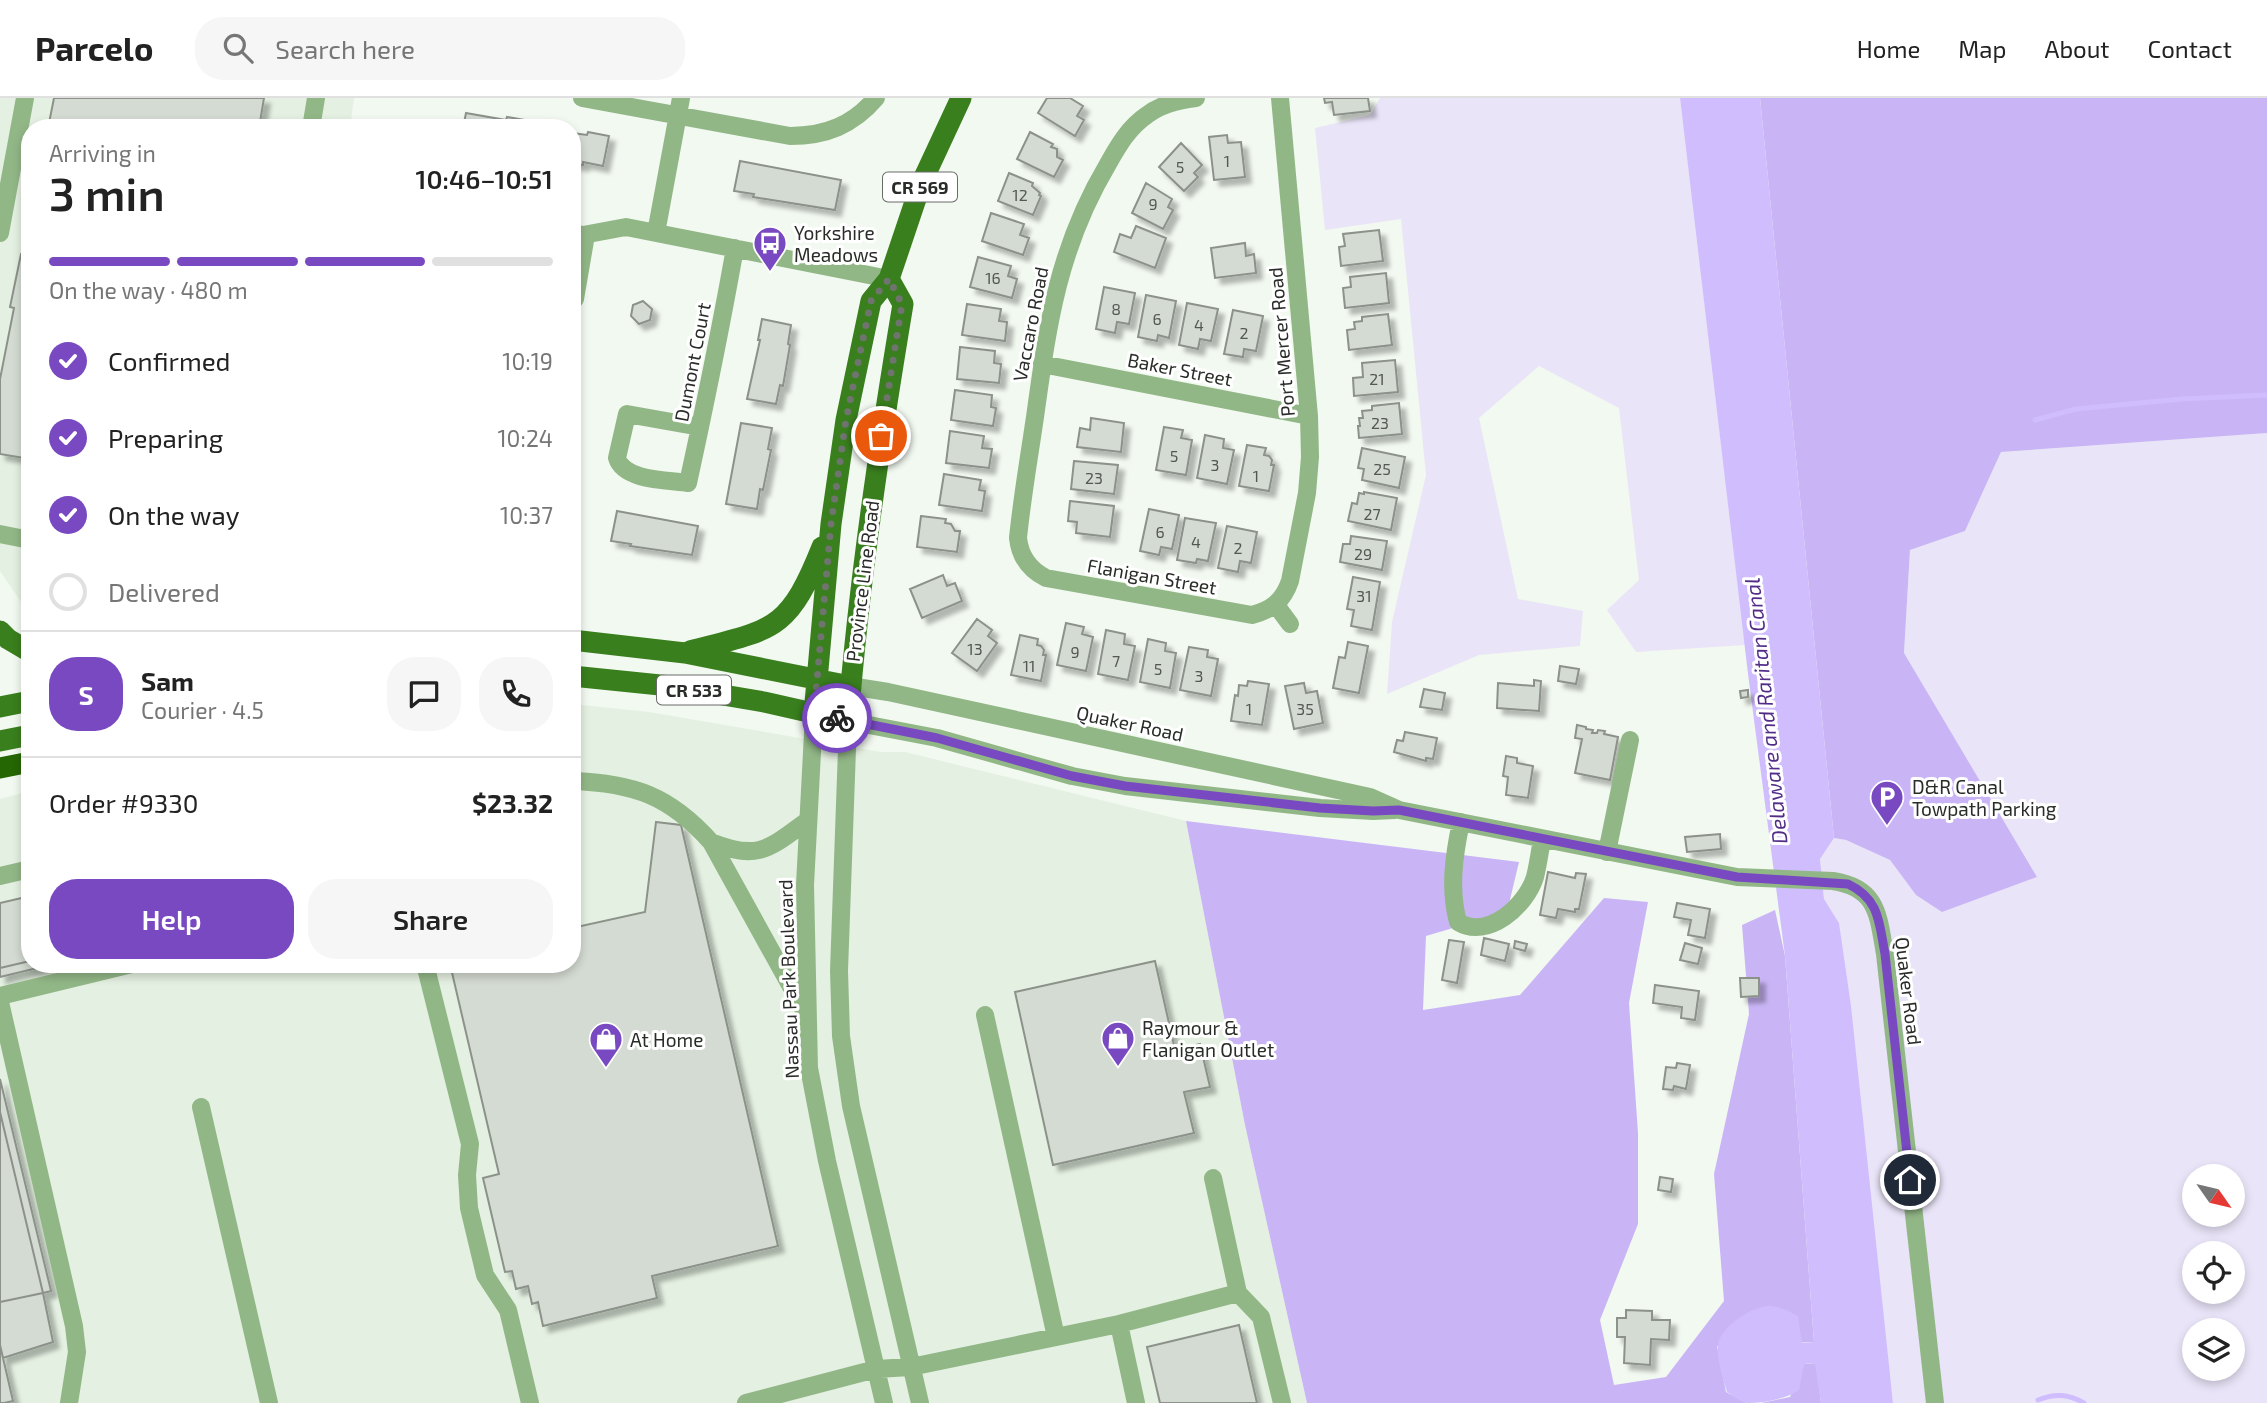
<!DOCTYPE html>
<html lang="en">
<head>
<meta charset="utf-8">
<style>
  :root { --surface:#fff; --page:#f6f6f6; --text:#222; --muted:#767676; --line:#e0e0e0; --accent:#7849c1 }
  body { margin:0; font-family:"Exo 2",sans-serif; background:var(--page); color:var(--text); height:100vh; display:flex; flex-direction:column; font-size:26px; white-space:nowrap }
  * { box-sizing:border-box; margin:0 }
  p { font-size:23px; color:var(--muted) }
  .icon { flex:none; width:38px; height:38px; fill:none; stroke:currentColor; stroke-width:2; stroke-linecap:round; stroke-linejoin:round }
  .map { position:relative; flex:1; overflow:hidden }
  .sheet { position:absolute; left:21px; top:21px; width:560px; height:854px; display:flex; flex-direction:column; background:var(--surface); border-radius:28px; box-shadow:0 4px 10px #0003 }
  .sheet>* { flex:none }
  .needle { width:46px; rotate:124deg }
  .tools { position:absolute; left:2182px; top:1066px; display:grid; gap:14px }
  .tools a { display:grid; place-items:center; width:63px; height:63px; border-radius:50%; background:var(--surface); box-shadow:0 4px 10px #0003; font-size:35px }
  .pin { position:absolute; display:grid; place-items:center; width:60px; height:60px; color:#fff; margin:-30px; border:4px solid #fff; border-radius:50%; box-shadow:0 2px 7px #0007 }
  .courier { position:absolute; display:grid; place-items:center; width:70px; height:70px; margin:-35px; border:5px solid #7849c1; border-radius:50%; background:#fff; color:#222; box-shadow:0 2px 9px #0007 }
  .summary em { font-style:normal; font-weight:600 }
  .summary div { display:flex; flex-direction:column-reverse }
  .summary { display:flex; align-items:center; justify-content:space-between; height:119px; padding:0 28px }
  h1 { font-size:46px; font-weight:600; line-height:52px }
  .bar { display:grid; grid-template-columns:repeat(4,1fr); gap:10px 7px; align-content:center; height:84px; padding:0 28px }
  .bar i { height:9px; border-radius:5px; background:var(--line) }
  .bar .selected { background:var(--accent) }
  .bar p { grid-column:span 4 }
  .line { display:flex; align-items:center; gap:18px; padding:0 28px; border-top:2px solid var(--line) }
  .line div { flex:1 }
  .round { display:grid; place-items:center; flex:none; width:74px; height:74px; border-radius:28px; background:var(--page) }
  ol { padding:0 28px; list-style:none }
  li { display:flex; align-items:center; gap:21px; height:77px }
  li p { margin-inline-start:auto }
  li .icon { padding:7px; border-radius:50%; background:var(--accent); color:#fff; stroke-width:4 }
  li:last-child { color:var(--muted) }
  li i { width:38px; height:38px; border:4px solid var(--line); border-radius:50% }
  .button { display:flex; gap:14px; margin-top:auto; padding:14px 28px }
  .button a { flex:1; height:80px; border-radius:28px; background:var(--accent); color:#fff; font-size:28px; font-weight:600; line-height:80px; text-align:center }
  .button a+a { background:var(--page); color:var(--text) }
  header { display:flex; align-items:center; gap:42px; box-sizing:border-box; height:98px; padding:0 35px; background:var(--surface); border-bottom:2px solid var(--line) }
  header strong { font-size:33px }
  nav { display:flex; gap:38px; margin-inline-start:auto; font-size:24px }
  .search { width:490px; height:63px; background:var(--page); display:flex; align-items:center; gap:18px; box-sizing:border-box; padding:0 24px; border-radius:28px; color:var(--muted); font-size:26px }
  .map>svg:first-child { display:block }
  .built { fill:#e4f0e1 }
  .green { fill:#eae4f8; fill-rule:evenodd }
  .forest { fill:#c9b5f6 }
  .water { fill:#d0bdfe }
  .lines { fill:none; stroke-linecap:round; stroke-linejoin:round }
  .stream { stroke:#d0bdfe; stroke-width:5 }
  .building { fill:#d4dbd2; stroke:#8c928a; stroke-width:2; filter:url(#shadow) }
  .minor { stroke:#92b787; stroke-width:18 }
  .major { stroke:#397f1d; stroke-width:21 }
  .highway { stroke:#256703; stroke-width:21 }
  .done { stroke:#6f746f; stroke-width:7; stroke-dasharray:0 12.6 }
  .route { stroke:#7849c1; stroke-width:9 }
  .labels { text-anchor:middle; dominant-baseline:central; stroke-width:6; stroke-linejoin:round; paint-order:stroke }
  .number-label { font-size:16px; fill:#545853 }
  .shield { fill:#fff; stroke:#696b69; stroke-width:2 }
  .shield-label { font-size:18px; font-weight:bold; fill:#292c29 }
  .poi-label { font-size:19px; fill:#292c29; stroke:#fff; text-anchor:start }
  .street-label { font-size:19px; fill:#292c29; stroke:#fff }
  .water-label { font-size:21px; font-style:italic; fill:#522d88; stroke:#fff }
</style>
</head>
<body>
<header>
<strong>Parcelo</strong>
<div class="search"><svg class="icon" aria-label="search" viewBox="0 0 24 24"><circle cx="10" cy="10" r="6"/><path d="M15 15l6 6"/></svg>Search here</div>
<nav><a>Home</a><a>Map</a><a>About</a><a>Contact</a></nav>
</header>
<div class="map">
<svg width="2267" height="1305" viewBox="0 0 2267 1305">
  <defs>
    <filter id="shadow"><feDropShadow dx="6" dy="6" stdDeviation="2" flood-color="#0004"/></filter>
  </defs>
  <rect width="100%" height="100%" fill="#f2f9f0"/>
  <path class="built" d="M0,0H354L350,30H30V517L0,473Z
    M572,606L649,614L881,654H905L1186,723L1245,1027L1307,1305H0V701L30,693V866H572Z"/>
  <path class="green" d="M1380,0H1680L1745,547L1636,554L1607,512L1639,482L1619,310L1539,268L1479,320L1518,501L1583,513L1580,548L1479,557L1387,596L1392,524L1426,377L1401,121L1325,132L1315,30L1370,17Z
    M2267,335V1305H1893L1839,825L1824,801L1820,761L1834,740L1846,742L1890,762L1916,797L2037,779L1904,555L1910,452L1965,433L2001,354ZM2194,1078H2233V1116H2194ZM2194,1155H2233V1194H2194ZM2194,1232H2233V1270H2194Z"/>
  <path class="forest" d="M1760,0H2267V335L2001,354L1965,433L1910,452L1904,555L2037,779L1942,814L1916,797L1890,762L1846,742L1834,740Z
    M1186,723L1519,764L1507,814L1426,838L1423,912L1520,897L1604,800L1648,804L1629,905L1638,1035V1126L1600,1222L1614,1287L1666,1279L1724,1203L1714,1076L1749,916L1742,827L1775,812L1785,858L1814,1244L1717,1248L1726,1294L1747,1305H1307L1245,1027Z
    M1816,1265L1821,1305H1761L1790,1299L1804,1266Z"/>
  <path class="water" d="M1680,0H1760L1834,740L1820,761L1824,801L1839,825L1851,908L1893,1305H1821L1815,1265L1804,1266L1799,1292C1786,1301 1764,1305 1748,1305C1741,1304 1733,1298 1727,1294C1723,1280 1716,1260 1718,1246C1721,1229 1751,1209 1768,1208C1780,1208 1788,1213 1798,1218L1802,1245L1814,1244L1785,858L1748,576Z"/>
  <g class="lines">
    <path class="stream" d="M2035,322L2076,311L2182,301L2267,297
      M2038,1302C2055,1295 2068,1296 2084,1305"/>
  </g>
  <path class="building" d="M54,0H264L259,30H48Z
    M1047,0H1070L1083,8L1077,18L1084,22L1075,38L1038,15Z
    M1324,0H1368L1370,13L1334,17L1332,4L1325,5Z
    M466,15L506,22L507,19L548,26V30H463Z
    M588,34L609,38L603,68L583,64V67L572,65V35L587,37Z
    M1030,34L1053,46L1051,49L1057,51V59L1063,62L1054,79L1017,61Z
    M1227,37L1228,45L1241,44L1245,79L1214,82L1209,39Z
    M1181,45L1202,67L1194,75L1198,79L1184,93L1159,69Z
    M740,63L841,82L835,112L753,99L754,96L734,93Z
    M1009,75L1033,85L1032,88L1040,95L1039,97L1041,98L1033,117L998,103Z
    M1146,85L1172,101L1168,109L1173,112L1163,131L1132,115Z
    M991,115L1024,126L1020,137L1029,140L1023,157L982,143Z
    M30,126V361L0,356V281L14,210L10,209L21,156L24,157Z
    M1136,128L1166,140L1155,170L1114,154L1120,136L1131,140Z
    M1379,132L1383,163L1341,168L1339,149L1345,148L1343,136Z
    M1245,145L1246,158L1254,156L1256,175L1215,180L1211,150Z
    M978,159L1011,168L1008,178L1017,181L1012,200L970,189Z
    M1386,175L1389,205L1345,210L1343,190L1351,189L1350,179Z
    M1104,189L1135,195L1129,226L1117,224L1115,235L1096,231Z
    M1146,197L1176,203L1169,240L1158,237L1157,243L1138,239Z
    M643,203L652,211L650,222L639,226L631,218L633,207Z
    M1187,205L1218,211L1211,243L1200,241L1198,251L1179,247Z
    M967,206L1001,211L999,223L1007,224L1005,243L962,237Z
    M1233,212L1263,218L1256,253L1244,251L1243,259L1224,256Z
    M1388,216L1392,247L1349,252L1347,232L1355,231L1354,224L1362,223V219Z
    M762,221L791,227L788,246L790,247L783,288L780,287L776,306L747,301L760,242H758Z
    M960,249L995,253L994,265L1001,266L999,285L957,281Z
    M1395,262L1398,294L1354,298L1353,280L1363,279L1362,265Z
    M955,292L992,297L991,309L996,310L993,328L951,322Z
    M1399,305L1402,336L1359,340L1358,328H1360L1359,320H1363L1362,313L1372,312V308Z
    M1091,320L1124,325L1121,354L1077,349L1080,330L1090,332Z
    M741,325L772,330L768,351L771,352L763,392L760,391L757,411L726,406Z
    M1164,329L1183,332L1181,340L1192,342L1186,377L1156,372Z
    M950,333L984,338L982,350L992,351L989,370L946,365Z
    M1205,337L1224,341L1223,350L1234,352L1227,386L1197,380Z
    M1247,347L1266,350L1264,357L1269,358L1272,362L1271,367H1274L1269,393L1239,388Z
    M1362,350L1405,359L1399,390L1362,382L1364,371L1358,370Z
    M1074,363L1118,367L1114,396L1071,391Z
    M944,376L981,382L979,392L985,393L982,413L939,407Z
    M1364,394L1397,400L1391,432L1348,423L1352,405L1357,406L1359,395L1364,396Z
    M1070,403L1114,408L1110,439L1076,435L1077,424L1068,423Z
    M1149,411L1179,417L1172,451L1161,449L1159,457L1140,453Z
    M617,413L698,428L692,457L630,448L631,446L611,443Z
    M921,418L946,421L945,425L951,426L955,433H960L957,454L917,449Z
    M1185,420L1216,425L1208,463L1197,461L1196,465L1177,462Z
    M1227,428L1257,434L1251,465L1240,463L1238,474L1218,470Z
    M1351,438L1387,443L1382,472L1340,464L1343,446H1350Z
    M943,477L947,488L955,485L962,503L922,520L910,491Z
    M1353,479L1380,484L1372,532L1351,528L1354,512L1347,511Z
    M977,521L992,532L988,538L997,545L977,573L952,555Z
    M1066,525L1084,529L1082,536L1093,539L1086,573L1057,567Z
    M1106,532L1125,536L1124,546L1135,548L1128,582L1098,576Z
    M1020,537L1038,541L1037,547L1041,548L1044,552L1043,557H1046L1041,583L1011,577Z
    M1148,541L1166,545L1165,553L1176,555L1170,590L1140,584Z
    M1348,544L1368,548L1359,595L1333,590L1339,559L1345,560Z
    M1189,549L1208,552L1207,559L1218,561L1211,598L1180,592Z
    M1560,568L1579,571L1576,586L1558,583Z
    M1534,582L1541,583L1539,613L1497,610L1498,585L1534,588Z
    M1248,583L1269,586L1262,627L1231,623L1235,597L1238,598L1239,587L1247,588Z
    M1304,585L1306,595L1317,593L1323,625L1294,631L1285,588Z
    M1424,591L1445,595L1442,612L1420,609Z
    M1748,592V599L1741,600L1740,593Z
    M1577,627L1586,629V631L1593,632L1592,635H1597L1598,632L1605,633L1604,636L1618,639L1610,682L1575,675L1582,641L1575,640Z
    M1405,634L1437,640L1433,661L1426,660V663L1394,654L1397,642L1403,643Z
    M1506,658L1517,660V665L1533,668L1528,700L1506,697L1508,679L1503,678Z
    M656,724L681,727L778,1148L652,1178L657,1200L543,1228L538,1204L532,1206L528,1188L516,1191L512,1173L505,1174L483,1080L499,1076L450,866H572V830L645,814Z
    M1720,736L1721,751L1687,754L1685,739Z
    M1548,774L1575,780L1576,775L1586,776L1579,811H1575V814L1558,811L1556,820L1540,817Z
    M30,798V863L0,870V805Z
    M1677,805L1710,811L1705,840L1688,837L1691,822L1674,819Z
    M1484,840L1509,846L1505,863L1481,857Z
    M1449,842L1464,844L1457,885L1442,882Z
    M1515,843L1527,846L1525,853L1514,850Z
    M1685,845L1702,850L1698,866L1680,862Z
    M30,863V866H54L0,879V870Z
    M1155,863L1175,952L1200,946L1210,989L1184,994L1194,1035L1053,1067L1015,894Z
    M1740,880H1759V898L1741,899Z
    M1655,887L1699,893L1695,922L1681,920L1682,909L1653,905Z
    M1677,965L1690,967L1686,991L1674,988L1673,992L1663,991L1666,969L1676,970Z
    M0,981L51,1193L43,1195L0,1014Z
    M0,1014L43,1195L0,1204Z
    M1660,1079L1673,1081L1671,1094L1658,1092Z
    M43,1195L53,1244L3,1260L0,1247V1204Z
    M1626,1212L1652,1213V1222H1670L1669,1242L1651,1241L1650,1267L1624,1265L1625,1239H1617V1220H1626Z
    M1239,1227L1257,1305H1160L1147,1249Z
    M0,1247L13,1303L4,1305H0Z"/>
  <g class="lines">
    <path class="minor" d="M582,0L790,38C826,38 853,27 876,0
      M1196,0C1179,2 1161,6 1147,17C1129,29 1118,48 1108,66C1058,150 1048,225 1035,319C1029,360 1022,400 1018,440C1020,459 1030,472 1046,480L1252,517C1272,512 1283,503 1290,483L1307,395L1310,359L1309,318L1280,0
      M311,30L316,0
      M0,135L25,0
      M572,135L583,137L626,129L889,181
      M656,135L681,0
      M572,201H575L586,137
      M1042,266L1309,318
      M700,329L627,316L617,360C624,383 668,382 688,385C705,307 721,229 735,150
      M0,436L30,442
      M1276,507L1290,526
      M850,588L888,594L1370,699L1399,712L1737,779L1833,783C1878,790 1878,817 1885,856L1935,1305
      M814,616L805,787L809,970L827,1063L884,1305
      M572,683C634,685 670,698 711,744L805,914
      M1461,724C1454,757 1449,791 1458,824C1488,842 1526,808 1535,779C1538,767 1540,753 1542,741
      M711,744C758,763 769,751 807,723
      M1607,754L1630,642
      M0,778L30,771
      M425,866L470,1046L467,1077L469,1110L485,1177L508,1212L530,1305
      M0,898L132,866
      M0,904L74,1228L77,1254L69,1305
      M985,917L1056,1239
      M201,1009L269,1305
      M1213,1080L1238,1195L1261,1219L1282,1305
      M1119,1226L1136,1305
      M746,1305L876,1271L911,1269L1119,1226L1238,1195
      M920,1305L851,1008L841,938L839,873L848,623L937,640L1072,678L1125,688L1320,710L1373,713L1395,712"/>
    <path class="major" d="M0,533L8,541L30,554
      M572,542L685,555L850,588
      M690,553C774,531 788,534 822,449
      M572,578L670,588L764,604L848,623C859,483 880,344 903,206L889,181
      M0,609L30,603
      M814,616L831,426L846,322L871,203L889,181L921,86L961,0
      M0,643L30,637"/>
    <path class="highway" d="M0,670L30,664"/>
  </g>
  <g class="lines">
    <path class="done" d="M837,620L814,616L831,426L846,322L871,203L889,181L902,206L881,338"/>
    <path class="route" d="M837,620L937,640L1072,678L1125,688L1320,710L1373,713L1399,712L1737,779L1848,786C1880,801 1879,825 1885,856L1910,1082"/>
  </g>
  <defs>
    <symbol id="bus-pin" viewBox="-11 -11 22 30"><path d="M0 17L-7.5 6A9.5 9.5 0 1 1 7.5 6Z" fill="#7849c1" stroke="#fff"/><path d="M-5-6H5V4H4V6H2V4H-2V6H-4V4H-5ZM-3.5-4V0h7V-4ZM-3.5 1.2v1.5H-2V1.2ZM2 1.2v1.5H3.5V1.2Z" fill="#fff"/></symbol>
    <symbol id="parking-pin" viewBox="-11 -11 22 30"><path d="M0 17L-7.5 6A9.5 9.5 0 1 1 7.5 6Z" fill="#7849c1" stroke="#fff"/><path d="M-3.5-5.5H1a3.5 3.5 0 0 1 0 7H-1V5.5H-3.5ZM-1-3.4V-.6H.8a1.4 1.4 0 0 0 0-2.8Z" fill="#fff"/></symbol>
    <symbol id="shop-pin" viewBox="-11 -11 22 30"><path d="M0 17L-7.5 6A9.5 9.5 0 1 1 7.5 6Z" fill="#7849c1" stroke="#fff"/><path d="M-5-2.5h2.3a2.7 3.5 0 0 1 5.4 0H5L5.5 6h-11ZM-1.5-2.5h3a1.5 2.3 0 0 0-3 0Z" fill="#fff"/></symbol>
  </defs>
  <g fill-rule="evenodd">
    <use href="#bus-pin" x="751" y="126" width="38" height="52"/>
    <use href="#parking-pin" x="1868" y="680" width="38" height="52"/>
    <use href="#shop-pin" x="1099" y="921" width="38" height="52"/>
    <use href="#shop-pin" x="587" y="922" width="38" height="52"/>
  </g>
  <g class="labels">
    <g class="number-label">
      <text x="1227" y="62">1</text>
      <text x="1180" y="68">5</text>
      <text x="1020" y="96">12</text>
      <text x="1153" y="105">9</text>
      <text x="993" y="179">16</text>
      <text x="1116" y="210">8</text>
      <text x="1157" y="220">6</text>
      <text x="1199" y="226">4</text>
      <text x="1244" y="234">2</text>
      <text x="1377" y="280">21</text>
      <text x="1380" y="324">23</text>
      <text x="1174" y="357">5</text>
      <text x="1215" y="366">3</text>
      <text x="1382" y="370">25</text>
      <text x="1256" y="377">1</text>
      <text x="1094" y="379">23</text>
      <text x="1372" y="415">27</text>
      <text x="1160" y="433">6</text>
      <text x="1196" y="443">4</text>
      <text x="1238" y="449">2</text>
      <text x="1363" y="455">29</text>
      <text x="1364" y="497">31</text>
      <text x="975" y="550">13</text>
      <text x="1075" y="553">9</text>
      <text x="1116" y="562">7</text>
      <text x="1029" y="567">11</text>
      <text x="1158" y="570">5</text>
      <text x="1199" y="577">3</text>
      <text x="1249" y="610">1</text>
      <text x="1305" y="610">35</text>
    </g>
    <g class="shield">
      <rect x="883" y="74.5" width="74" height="29" rx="5"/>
      <rect x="657" y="577.5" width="74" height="29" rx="5"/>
    </g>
    <g class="shield-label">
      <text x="920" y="89">CR 569</text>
      <text x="694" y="592">CR 533</text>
    </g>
    <g class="poi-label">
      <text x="794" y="134">Yorkshire<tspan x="794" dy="22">Meadows</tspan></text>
      <text x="1912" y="688">D&amp;R Canal<tspan x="1912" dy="22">Towpath Parking</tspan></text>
      <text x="1142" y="929">Raymour &amp;<tspan x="1142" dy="22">Flanigan Outlet</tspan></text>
      <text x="630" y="941">At Home</text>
    </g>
    <g class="street-label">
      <text transform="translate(1030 226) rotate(-79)">Vaccaro Road</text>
      <text transform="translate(1281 244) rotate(-95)">Port Mercer Road</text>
      <text transform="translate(692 264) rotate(-79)">Dumont Court</text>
      <text transform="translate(1180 271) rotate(11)">Baker Street</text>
      <text transform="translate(1152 478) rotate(10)">Flanigan Street</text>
      <text transform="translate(862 483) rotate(-83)">Province Line Road</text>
      <text transform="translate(1130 625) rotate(12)">Quaker Road</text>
      <text transform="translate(788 881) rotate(-92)">Nassau Park Boulevard</text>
      <text transform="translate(1909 893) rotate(83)">Quaker Road</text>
    </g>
    <g class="water-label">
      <text transform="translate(1765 613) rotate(-96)">Delaware and Raritan Canal</text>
    </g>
  </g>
</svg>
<div class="tools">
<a><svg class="needle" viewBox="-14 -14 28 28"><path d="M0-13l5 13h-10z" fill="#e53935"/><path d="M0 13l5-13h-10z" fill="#767676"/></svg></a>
<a><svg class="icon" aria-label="locate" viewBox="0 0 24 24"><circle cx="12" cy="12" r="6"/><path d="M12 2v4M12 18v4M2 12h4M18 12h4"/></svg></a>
<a><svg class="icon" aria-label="layers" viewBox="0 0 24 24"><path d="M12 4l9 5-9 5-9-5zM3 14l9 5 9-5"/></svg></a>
</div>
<div class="pin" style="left:881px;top:338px;background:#ea580c"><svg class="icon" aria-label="bag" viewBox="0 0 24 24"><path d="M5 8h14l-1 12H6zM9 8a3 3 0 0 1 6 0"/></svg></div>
<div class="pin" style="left:1910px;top:1082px;background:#1f2937"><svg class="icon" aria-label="home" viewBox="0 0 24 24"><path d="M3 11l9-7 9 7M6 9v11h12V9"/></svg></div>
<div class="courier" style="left:837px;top:620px"><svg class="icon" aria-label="bike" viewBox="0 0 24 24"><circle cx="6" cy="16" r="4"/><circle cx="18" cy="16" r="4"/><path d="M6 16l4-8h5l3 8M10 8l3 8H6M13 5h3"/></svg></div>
<section class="sheet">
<div class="summary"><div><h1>3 min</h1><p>Arriving in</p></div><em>10:46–10:51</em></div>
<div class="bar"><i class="selected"></i><i class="selected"></i><i class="selected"></i><i></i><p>On the way · 480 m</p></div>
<ol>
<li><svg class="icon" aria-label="check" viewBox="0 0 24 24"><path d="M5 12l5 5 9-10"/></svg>Confirmed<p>10:19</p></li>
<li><svg class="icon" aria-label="check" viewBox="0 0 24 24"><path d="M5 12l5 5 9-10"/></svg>Preparing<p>10:24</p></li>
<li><svg class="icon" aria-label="check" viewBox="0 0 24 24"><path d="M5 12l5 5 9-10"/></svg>On the way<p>10:37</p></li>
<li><i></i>Delivered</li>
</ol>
<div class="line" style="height:126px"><b class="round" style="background:var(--accent);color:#fff">S</b><div><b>Sam</b><p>Courier · 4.5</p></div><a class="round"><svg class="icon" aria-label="chat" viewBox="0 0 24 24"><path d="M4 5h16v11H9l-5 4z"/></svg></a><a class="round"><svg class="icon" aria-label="phone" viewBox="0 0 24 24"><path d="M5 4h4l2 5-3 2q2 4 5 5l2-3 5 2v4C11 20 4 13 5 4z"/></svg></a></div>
<div class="line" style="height:91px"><div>Order #9330</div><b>$23.32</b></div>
<div class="button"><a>Help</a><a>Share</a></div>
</section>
</div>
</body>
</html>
